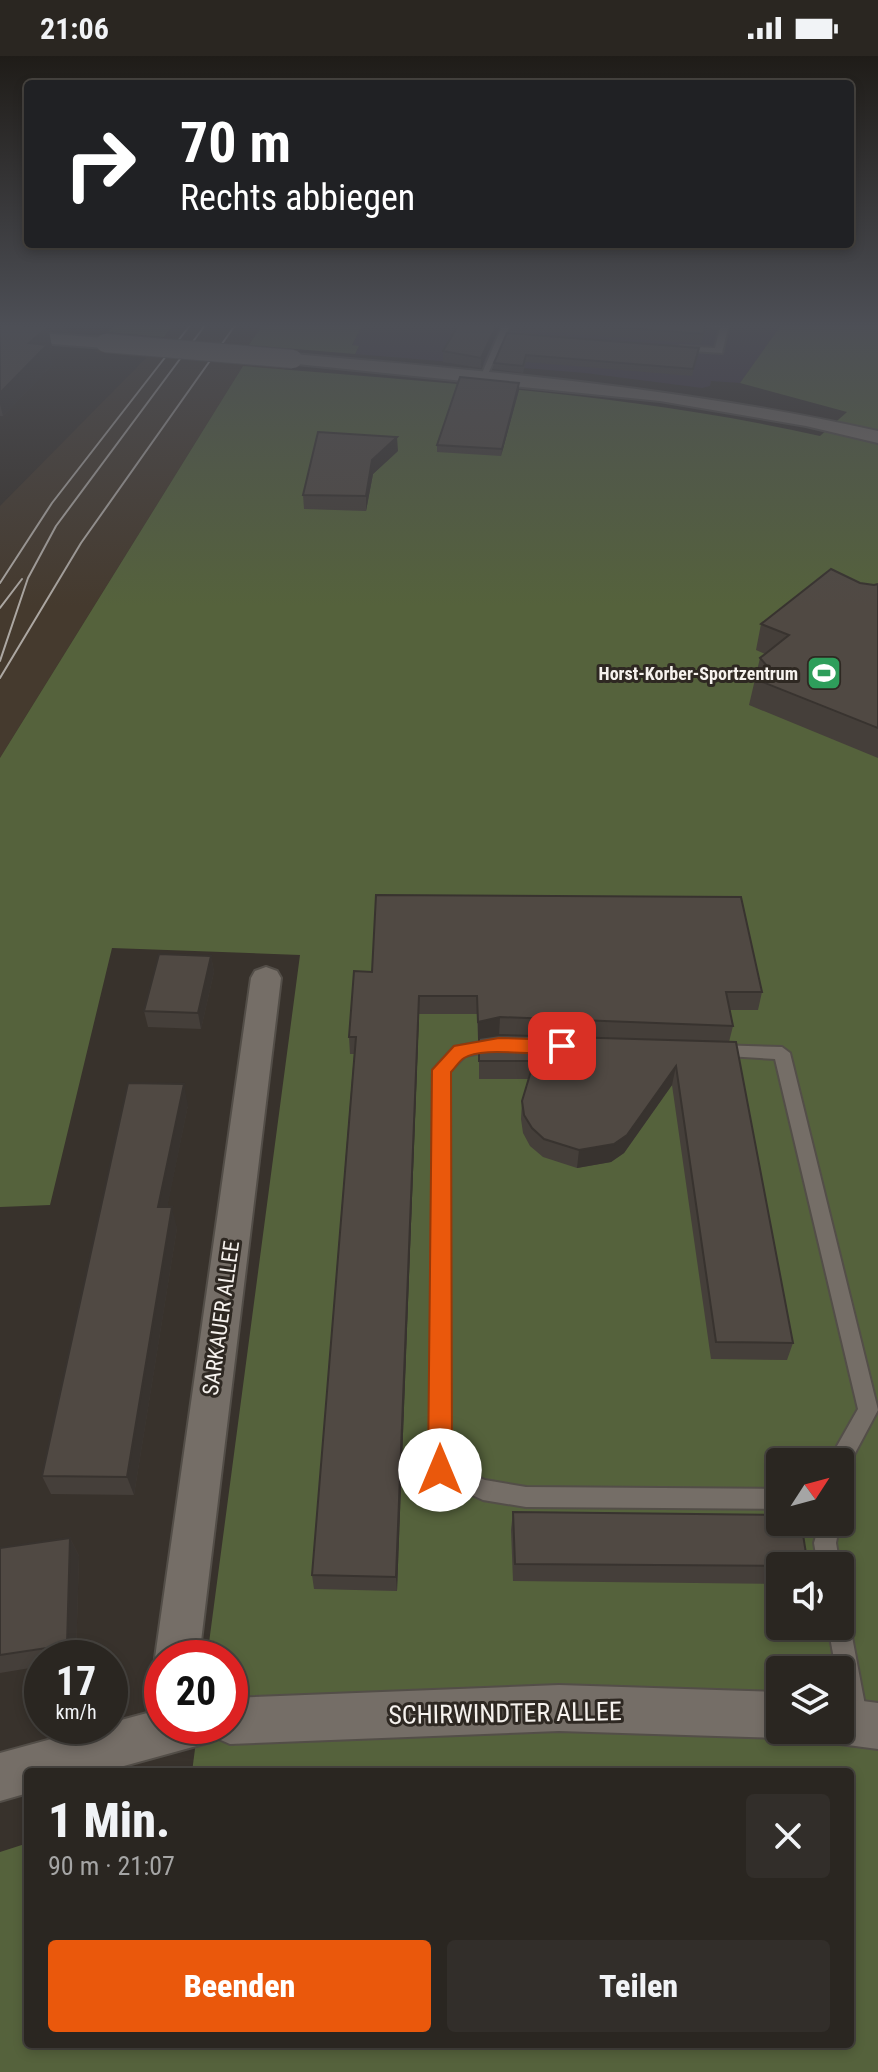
<!DOCTYPE html>
<html lang="de">
<meta charset="utf-8">
<style>
body{margin:0;font-family:"Roboto Condensed",sans-serif;background:#322e2a;color:#f1f3f6;height:100vh;display:flex;flex-direction:column;font-size:30px;white-space:nowrap}
*{box-sizing:border-box;margin:0}
p{font-size:26px;color:#a5a5a5}
.icon{flex:none;width:44px;height:44px;fill:none;stroke:currentColor;stroke-width:2;stroke-linecap:round;stroke-linejoin:round}
.map{position:relative;flex:1;overflow:hidden}
.panel{position:absolute;left:24px;top:1712px;width:830px;height:280px;display:flex;flex-direction:column;background:#2a2621;border-radius:8px;box-shadow:0 4px 12px #0003,0 0 0 2px #46433f}
.panel>*{flex:none}
.top-card{position:absolute;left:24px;top:24px;width:830px;height:168px;border-radius:8px;box-shadow:0 4px 12px #0003,0 0 0 2px #46433f;background:#202124;color:#fff;overflow:hidden}
.needle{width:52px;rotate:54deg}
.fabs{position:absolute;left:766px;top:1392px;display:grid;gap:16px}
.fabs a{display:grid;place-items:center;width:88px;height:88px;border-radius:8px;background:#2a2621;box-shadow:0 4px 12px #0003,0 0 0 2px #46433f;font-size:40px}
.speed{position:absolute;left:24px;top:1584px;display:flex;gap:16px;font-size:40px;font-weight:700;text-align:center}
.speed>*{display:grid;place-content:center;width:104px;height:104px;border-radius:50%;background:#2a2621;box-shadow:0 4px 12px #0003,0 0 0 2px #46433f;line-height:1}
.speed small{font-size:20px;font-weight:400}
.speed .limit{border:12px solid #d22;background:#fff;color:#111}
.pin{position:absolute;display:grid;place-items:center;width:68px;height:68px;color:#fff;margin:-34px;border-radius:16px;box-shadow:0 4px 12px #0006}
.me{position:absolute;width:88px;margin:-44px;rotate:0deg;stroke-linejoin:round;filter:drop-shadow(0 0 6px #0008)}
.turn{display:flex;align-items:center;gap:28px;height:168px;padding:0 24px;font-size:36px}
.turn .icon{width:104px;height:104px;stroke-width:2.5}
.turn b{display:block;font-size:56px;line-height:68px}
.round{display:grid;place-items:center;flex:none;width:84px;height:84px;border-radius:8px;background:#322e2a}
.headline{display:flex;align-items:center;justify-content:space-between;height:136px;padding:0 24px}
h1{font-size:48px;font-weight:800;line-height:60px}
.action{display:flex;gap:16px;margin-top:auto;padding:16px 24px}
.action a{flex:1;height:92px;border-radius:8px;background:#ea580c;color:#fff;font-size:32px;font-weight:800;line-height:92px;text-align:center}
.action a+a{background:#322e2a;color:#f1f3f6}
.status{display:flex;justify-content:space-between;align-items:center;height:56px;padding:0 40px;background:#2a2621;direction:ltr}
.status svg{height:22px;fill:currentColor}
.map>svg:first-child{display:block}
.built{fill:#453a2e}
.industrial{fill:#413746}
.green{fill:#55623c;fill-rule:evenodd}
.lines{fill:none;stroke-linecap:round;stroke-linejoin:round}
.service-casing{stroke:#534e48;stroke-width:4}
.minor-casing{stroke:#534e48;stroke-width:4}
.service{fill:#756e67;fill-rule:evenodd}
.minor{fill:#756e67;fill-rule:evenodd}
.tram{stroke:#aca7a2;stroke-width:2}
.minor-bridge-casing{stroke:#534e48;stroke-width:20;stroke-linecap:butt}
.minor-bridge{stroke:#756e67;stroke-width:18}
.wall{fill:#453f3a}
.shaded-wall{fill:#38332f}
.building{fill:#504943;stroke:#38332f;stroke-width:2}
.route{fill:#ea580c;stroke:#983908;stroke-width:2}
.labels{text-anchor:middle;dominant-baseline:central;stroke-width:6;stroke-linejoin:round;paint-order:stroke}
.far-poi-label{font-size:18px;font-weight:bold;fill:#f6f2ee;stroke:#2e2822;text-anchor:end}
.street-label{font-size:22px;fill:#f6f2ee;stroke:#2e2822}
.near-street-label{font-size:26px;fill:#f6f2ee;stroke:#2e2822}
</style>
<div class="status"><b>21:06</b><svg viewBox="0 0 49 12"><path d="M0 12V9h3v3zM5 12V6h3v6zM10 12V3h3v9zM15 12V0h3v12zM26 1h20v11H26zM47 4h2v5h-2z"/></svg></div>
<div class="map">
<svg width="878" height="2016" viewBox="0 0 878 2016">
<rect width="100%" height="100%" fill="#38322c"/>
<polygon class="built" points="174,268 263,268 250,289 300,294 284,314 243,310 0,702 0,450 146,302 95,296 115,277 164,281"/>
<polygon class="industrial" points="363,268 782,268 740,327 711,325 710,330 702,332 585,317 355,298 359,291 352,290"/>
<g class="green">
<polygon points="116,268 174,268 164,281 108,276"/>
<polygon points="263,268 363,268 352,289 359,290 355,298 249,289"/>
<path d="M 782,268 L 878,268 L 878,2016 L 0,2016 L 0,1796 L 28,1787 L 28,1988 L 850,1988 L 850,1716 L 192,1716 L 198,1670 L 230,1670 L 230,1602 L 207,1602 L 300,899 L 112,892 L 50,1149 L 0,1151 L 0,702 L 243,310 C 436,327 630,337 820,380 L 847,356 L 740,327 ZM 780,1406 L 840,1406 L 840,1466 L 780,1466 ZM 780,1510 L 840,1510 L 840,1570 L 780,1570 ZM 780,1614 L 840,1614 L 840,1674 L 780,1674 Z"/>
</g>
<g class="lines">
<g class="service-casing">
<g id="service">
<polygon points="503,268 510,270 507,276 533,280 529,282 505,281 487,320 480,322"/>
<polygon points="697,268 729,268 722,297 677,294 680,290 715,292 720,272"/>
<polygon points="496,983 502,985 504,989 502,993 465,1000 449,1016 450,1409 485,1424 526,1431 780,1433 780,1453 526,1451 483,1444 433,1421 430,1414 433,1014 454,991"/>
<polygon points="716,989 782,991 790,997 878,1354 854,1399 847,1423 840,1426 840,1406 832,1406 837,1390 858,1353 775,1003 710,999 708,995 710,991"/>
<polygon points="840,1465 840,1466 836,1487 840,1510 818,1510 814,1487 820,1466"/>
<path d="M 840,1559 L 847,1562 L 850,1570 L 868,1665 L 864,1673 L 856,1677 L 848,1673 C 840,1654 840,1634 840,1614 L 836,1614 L 828,1570 L 840,1570 Z"/>
</g>
</g>
<g class="minor-casing">
<g id="minor">
<polygon points="0,274 105,282 113,287 105,292 0,284"/>
<path d="M 293,298 C 490,315 685,332 878,375 L 878,387 L 806,370 L 660,345 L 287,307 L 285,303 L 287,299 Z"/>
<polygon points="266,911 277,915 281,922 199,1602 162,1602 162,1618 155,1602 251,922 255,915"/>
<polygon points="559,1629 780,1636 780,1674 797,1674 780,1682 559,1675 230,1688 214,1681 211,1686 102,1716 28,1716 28,1737 0,1745 0,1697 99,1670 110,1670 110,1667 162,1653 162,1670 230,1670 230,1642"/>
<polygon points="840,1642 878,1647 878,1693 840,1688 824,1681 821,1674 840,1674"/>
</g>
</g>
<use href="#service" class="service"/>
<use href="#minor" class="minor"/>
<g class="tram">
<polyline points="0,527 52,447 191,268"/>
<polyline points="0,552 22,523"/>
<polyline points="0,605 28,522 56,470 206,268"/>
<polyline points="0,622 81,487 236,268"/>
</g>
<g class="minor-bridge-casing">
<polyline id="minor-bridge" points="105,287 293,303"/>
</g>
<use href="#minor-bridge" class="minor-bridge"/>
</g>
<g class="wall">
<polygon points="0,268 77,268 68,276 49,275 52,291 49,294 52,309 3,360 0,360"/>
<polygon points="459,268 501,268 481,312 443,306 443,295"/>
<polygon points="511,268 706,268 701,288 512,273"/>
<polygon points="507,277 699,292 692,320 526,306 523,317 493,313 494,307"/>
<polygon points="519,327 519,334 501,400 437,396 437,389"/>
<polygon points="398,395 373,418 366,455 304,453 303,439"/>
<polygon points="860,527 874,529 878,528 878,702 749,649 760,602 765,598 756,594 761,568"/>
<polygon points="211,900 214,916 201,973 148,971 144,955"/>
<polygon points="354,915 762,936 758,954 730,954 733,970 729,986 793,1287 787,1304 711,1303 672,1029 624,1097 611,1106 577,1112 543,1101 530,1090 523,1077 521,1063 522,1045 529,1023 479,1023 479,983 478,983 477,958 419,958 397,1535 314,1533 312,1519 354,998 350,998 349,981"/>
<polygon points="188,1049 167,1151 177,1172 134,1439 51,1438 42,1420"/>
<polygon points="513,1456 780,1510 780,1528 513,1525 511,1474"/>
<polygon points="70,1482 79,1500 76,1602 42,1602 42,1610 0,1617 0,1492"/>
</g>
<g class="shaded-wall">
<polygon points="66,268 77,268 68,276"/>
<polygon points="497,268 501,268 481,312 481,302"/>
<polygon points="48,271 52,291 49,294 52,309 3,360 0,348 0,337 29,287"/>
<polygon points="519,327 519,334 501,400 502,393"/>
<polygon points="397,381 398,395 373,418 366,455 366,440 372,404"/>
<polygon points="211,900 214,916 201,973 198,957"/>
<polygon points="419,940 419,958 397,1535 396,1521"/>
<polygon points="500,961 499,979 478,983 478,966"/>
<polygon points="676,1010 672,1029 624,1097 611,1106 577,1112 579,1094"/>
<polygon points="184,1028 188,1049 163,1172 158,1151"/>
<polygon points="172,1151 177,1172 134,1439 127,1421"/>
<polygon points="70,1482 79,1500 76,1602 75,1602 67,1589"/>
</g>
<g class="building">
<polygon points="0,268 48,271 29,287 47,289 0,337"/>
<polygon points="459,268 497,268 481,302 443,295"/>
<polygon points="574,268 706,268 703,278"/>
<polygon points="507,277 699,292 693,313 526,299 523,310 494,307"/>
<polygon points="460,321 519,327 502,393 437,389"/>
<polygon points="318,376 397,381 372,404 366,440 303,439"/>
<polygon points="831,513 860,527 874,529 878,528 878,672 755,623 768,611 760,602 789,579 761,568"/>
<polygon points="376,839 741,841 762,936 726,936 733,970 500,961 478,966 477,940 419,940 396,1521 312,1519 356,981 349,981 354,915 372,916"/>
<polygon points="159,898 211,900 198,957 144,955"/>
<polygon points="500,979 736,986 793,1287 716,1286 676,1010 627,1079 614,1088 579,1094 544,1083 532,1072 524,1059 522,1045 534,1005 479,1005 479,982"/>
<polygon points="128,1027 184,1028 158,1151 172,1151 127,1421 42,1420"/>
<polygon points="513,1456 780,1459 780,1466 801,1466 808,1510 515,1508"/>
<polygon points="70,1482 67,1589 0,1599 0,1492"/>
</g>
<linearGradient id="sky" x2="0" y2="1"><stop stop-color="#1f1c18"/><stop offset="0.49" stop-color="#4d4f56"/><stop offset="1" stop-color="#4d4f56" stop-opacity="0"/></linearGradient>
<rect width="878" height="550" fill="url(#sky)"/>
<path class="route" d="M 499,982 L 562,984 L 571,990 C 558,1007 488,987 464,1002 C 459,1005 455,1012 451,1016 L 452,1414 L 448,1421 L 440,1425 L 432,1421 L 428,1414 L 432,1014 L 454,990 Z"/>
<defs>
<g id="stadium-square" transform="scale(1.8)"><rect x="-9" y="-9" width="18" height="18" rx="4" fill="#2e9e5b" stroke="#2e2822"/><path d="M0-5a6.5 5 0 1 0 0 10a6.5 5 0 1 0 0-10ZM-3.5-1.8h7v3.6h-7Z" fill="#fff"/></g>
</defs>
<g fill-rule="evenodd">
<use href="#stadium-square" x="824" y="617"/>
</g>
<g class="labels">
<g class="far-poi-label">
<text x="798" y="617">Horst-Korber-Sportzentrum</text>
</g>
<g class="street-label">
<text transform="translate(221 1262) rotate(-82)">SARKAUER ALLEE</text>
</g>
<g class="near-street-label">
<text transform="translate(505 1657) rotate(-1)">SCHIRWINDTER ALLEE</text>
</g>
</g>
</svg>
<div class="fabs">
<a><svg class="needle" viewBox="-14 -14 28 28"><path d="M0-13l5 13h-10z" fill="#e53935"/><path d="M0 13l5-13h-10z" fill="#a5a5a5"/></svg></a>
<a><svg class="icon" aria-label="sound" viewBox="0 0 24 24"><path d="M4 9h4l5-4v14l-5-4H4zM17 9q2 3 0 6"/></svg></a>
<a><svg class="icon" aria-label="layers" viewBox="0 0 24 24"><path d="M12 4l9 5-9 5-9-5zM3 14l9 5 9-5"/></svg></a>
</div>
<div class="speed"><div>17<small>km/h</small></div><div class="limit">20</div></div>
<div class="pin" style="left:562px;top:990px;background:#d93025"><svg class="icon" aria-label="arrive" viewBox="0 0 24 24"><path d="M6 21V4h12l-3 4 3 4H6"/></svg></div>
<svg class="me" style="left:440px;top:1414px" viewBox="-20 -20 40 40"><circle r="19" fill="#fff"/><path d="M0-13L10 11 0 6-10 11z" fill="#ea580c"/></svg>
<div class="top-card">
<div class="turn"><svg class="icon" aria-label="right" viewBox="0 0 24 24"><path d="M7 20v-9h11M14 6l5 5-5 5"/></svg><div><b>70 m</b>Rechts abbiegen</div></div>
</div>
<section class="panel">
<div class="headline"><div><h1>1 Min.</h1><p>90 m · 21:07</p></div><a class="round"><svg class="icon" aria-label="close" viewBox="0 0 24 24"><path d="M6 6l12 12M18 6L6 18"/></svg></a></div>
<div class="action"><a>Beenden</a><a>Teilen</a></div>
</section>
</div>
